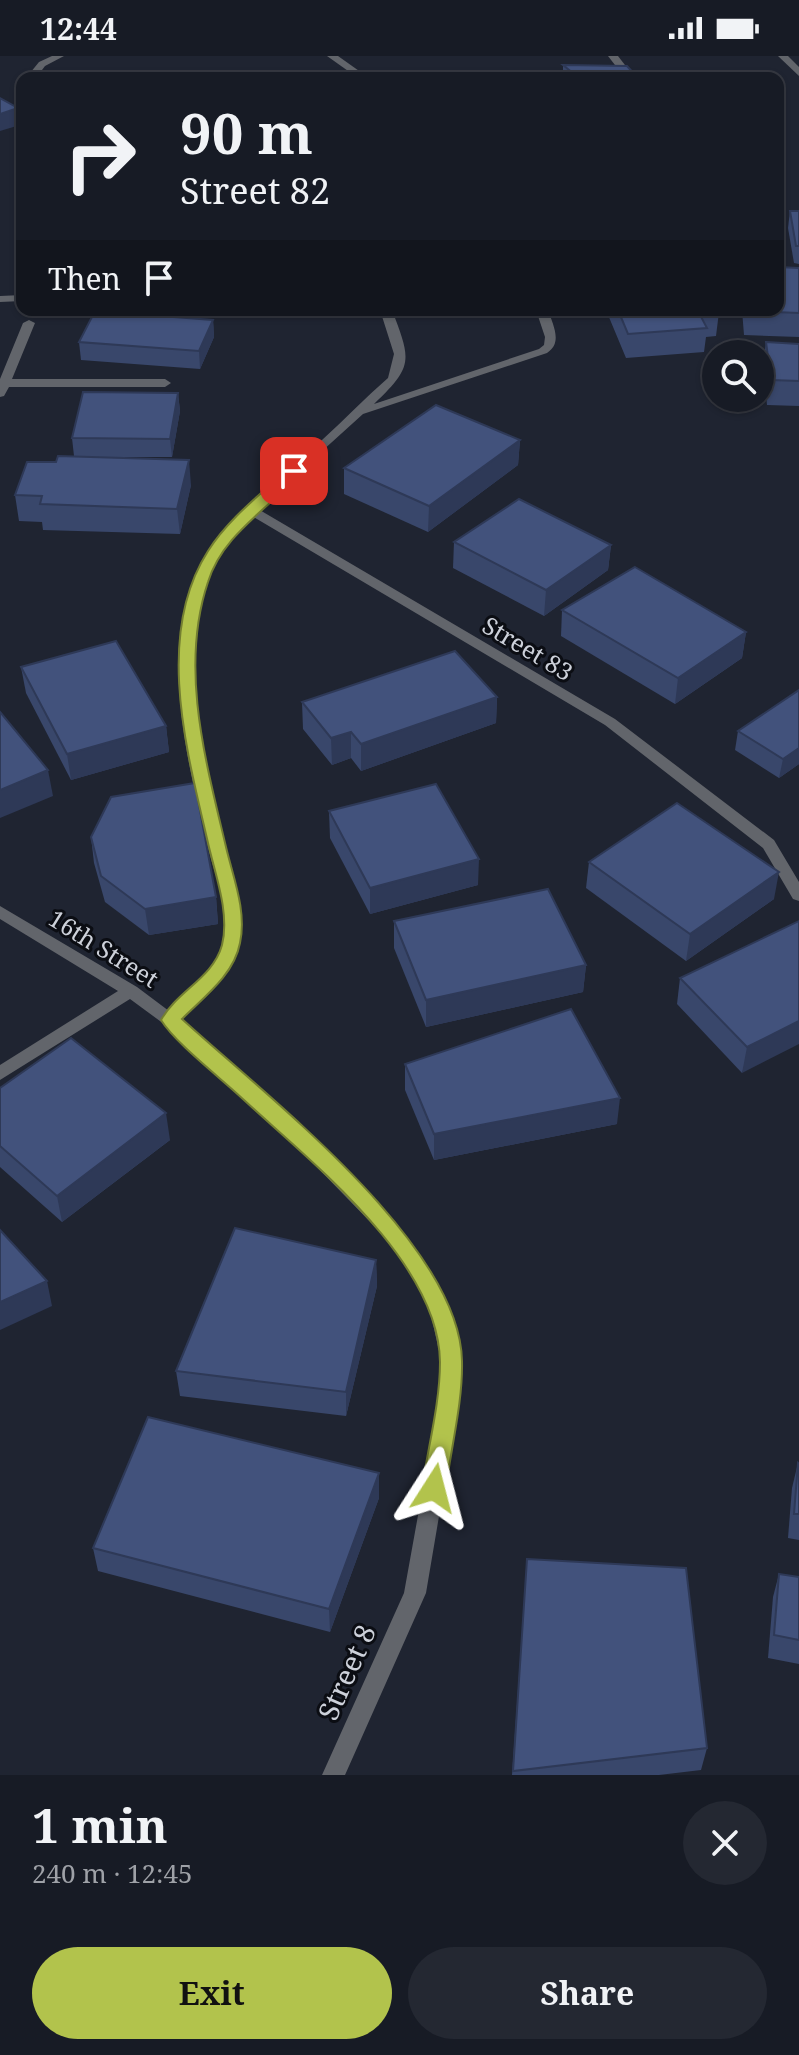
<!DOCTYPE html>
<meta charset="utf-8">
<style>
body{margin:0;font-family:"Noto Serif",serif;background:#242832;color:#f1f3f6;height:100vh;display:flex;flex-direction:column;font-size:30px;white-space:nowrap}
*{box-sizing:border-box;margin:0}
p{font-size:26px;color:#9ea1a7}
.icon{flex:none;width:44px;height:44px;fill:none;stroke:currentColor;stroke-width:2;stroke-linecap:round;stroke-linejoin:round}
.map{position:relative;height:1719px;overflow:hidden}
.panel{display:flex;flex-direction:column;background:#171b25;flex:1}
.panel>*{flex:none}
.banner{position:absolute;left:16px;top:16px;width:768px;height:244px;border-radius:16px;box-shadow:0 2px 6px #0004,0 0 0 2px #363942;background:#171b25;color:#f1f3f6;overflow:hidden}
.controls{position:absolute;left:702px;top:284px;display:grid;gap:16px}
.controls a{display:grid;place-items:center;width:72px;height:72px;border-radius:50%;background:#171b25;box-shadow:0 2px 6px #0004,0 0 0 2px #363942;font-size:40px}
.pin{position:absolute;display:grid;place-items:center;width:68px;height:68px;color:#fff;margin:-34px;border-radius:16px;box-shadow:0 4px 12px #0006}
.me{position:absolute;width:88px;margin:-44px;rotate:9deg;stroke-linejoin:round;filter:drop-shadow(0 0 6px #0008)}
.turn{display:flex;align-items:center;gap:28px;height:168px;padding:0 32px;font-size:36px}
.turn .icon{width:104px;height:104px;stroke-width:2.5}
.turn b{display:block;font-size:56px;line-height:68px}
.then{display:flex;align-items:center;height:76px;padding:0 32px;background:#0003;gap:16px;font-size:30px}
.round{display:grid;place-items:center;flex:none;width:84px;height:84px;border-radius:42px;background:#242832}
.head{display:flex;align-items:center;justify-content:space-between;height:136px;padding:0 32px}
h1{font-size:48px;font-weight:700;line-height:60px}
.primary-button{display:flex;gap:16px;margin-top:auto;padding:16px 32px}
.primary-button a{flex:1;height:92px;border-radius:48px;background:#b2c34c;color:#111;font-size:32px;font-weight:700;line-height:92px;text-align:center}
.primary-button a+a{background:#242832;color:#f1f3f6}
.status{display:flex;justify-content:space-between;align-items:center;height:56px;padding:0 40px;background:#171b25;direction:ltr}
.status svg{height:22px;fill:currentColor}
.map>svg:first-child{display:block}
.lines{fill:none;stroke-linecap:round;stroke-linejoin:round}
.street{fill:#62656b;fill-rule:evenodd}
.wall{fill:#39476b}
.shaded-wall{fill:#2e3957}
.building{fill:#42527c;stroke:#2e3957;stroke-width:2}
.route{fill:#b2c34c;stroke:#747f31;stroke-width:2}
.labels{text-anchor:middle;dominant-baseline:central;stroke-width:6;stroke-linejoin:round;paint-order:stroke}
.street-label{font-size:24px;fill:#cdd1da;stroke:#0b0d13}
.near-street-label{font-size:28px;fill:#cdd1da;stroke:#0b0d13}
</style>
<div class="status"><b>12:44</b><svg viewBox="0 0 49 12"><path d="M0 12V9h3v3zM5 12V6h3v6zM10 12V3h3v9zM15 12V0h3v12zM26 1h20v11H26zM47 4h2v5h-2z"/></svg></div>
<div class="map">
<svg width="799" height="1719" viewBox="0 0 799 1719">
<rect width="100%" height="100%" fill="#1f2431"/>
<g class="lines">
<g class="street">
<polygon points="52,0 64,0 45,10 36,22 26,22 39,6"/>
<polygon points="327,0 338,0 369,22 358,22"/>
<polygon points="608,0 618,0 635,22 625,22"/>
<polygon points="778,0 788,0 799,11 799,20"/>
<polygon points="22,239 22,245 0,246 0,240"/>
<path d="M 380,254 L 392,254 C 411,304 414,310 374,348 L 539,293 L 544,289 L 545,281 L 536,254 L 548,254 C 553,269 563,287 547,297 L 363,358 L 258,453 L 615,663 L 774,784 L 799,826 L 799,845 L 793,843 L 763,792 L 605,669 L 252,460 C 233,478 216,499 207,524 C 175,609 203,709 224,793 C 231,823 247,856 239,888 C 231,920 203,942 181,964 L 325,1097 L 395,1167 L 435,1222 L 451,1259 L 461,1304 L 457,1354 L 426,1537 L 345,1719 L 322,1719 L 404,1537 L 437,1354 L 441,1304 L 431,1259 L 418,1226 L 381,1177 L 313,1107 L 164,968 L 130,943 L 0,1024 L 0,1009 L 118,935 L 0,863 L 0,850 L 137,931 L 169,955 C 189,936 215,917 223,890 C 232,858 216,825 209,795 C 189,714 160,600 195,521 C 221,462 275,425 322,384 C 344,364 365,342 388,322 L 394,298 Z"/>
<polygon points="29,264 35,267 12,323 165,323 171,327 165,331 9,331 4,340 0,341 0,323 23,267"/>
</g>
</g>
<g class="wall">
<polygon points="563,9 638,22 563,22"/>
<polygon points="790,155 799,155 799,208 794,207 788,172"/>
<polygon points="799,212 799,281 744,279 742,254 778,254"/>
<polygon points="606,254 718,254 719,256 716,280 706,281 704,296 626,302"/>
<polygon points="213,264 214,281 200,313 81,304 79,286"/>
<polygon points="766,286 799,288 799,350 767,349 763,311"/>
<polygon points="178,337 180,355 172,401 82,401 191,429 180,478 43,474 42,466 19,465 15,439 56,406 74,400 72,382"/>
<polygon points="520,384 518,409 428,476 344,438 344,412"/>
<polygon points="454,486 611,489 608,514 544,560 453,512"/>
<polygon points="562,554 746,576 742,602 675,648 561,580"/>
<polygon points="21,611 166,670 169,696 71,724 26,637"/>
<polygon points="799,634 799,708 779,722 735,694 738,675"/>
<polygon points="497,641 496,667 361,715 351,702 332,709 303,673 302,646"/>
<polygon points="329,755 478,829 370,858 330,782"/>
<polygon points="91,781 216,841 218,868 149,879 105,846 94,807"/>
<polygon points="589,806 774,843 686,905 586,832"/>
<polygon points="394,865 586,909 583,936 426,971 394,892"/>
<polygon points="799,865 742,1017 677,948 680,922"/>
<polygon points="405,1008 617,1068 434,1104 405,1034"/>
<polygon points="0,1032 170,1084 62,1166 0,1111"/>
<polygon points="376,1204 377,1230 346,1360 180,1340 176,1315"/>
<polygon points="798,1407 799,1408 799,1484 788,1482 792,1432"/>
<polygon points="379,1417 379,1442 330,1576 98,1515 93,1492"/>
<polygon points="527,1503 707,1692 701,1714 659,1719 512,1719"/>
<polygon points="779,1518 799,1521 799,1608 768,1602 773,1541"/>
</g>
<g class="shaded-wall">
<polygon points="18,52 20,69 0,75 0,58"/>
<polygon points="213,264 214,281 200,313 199,295"/>
<polygon points="178,337 180,355 172,401 170,383"/>
<polygon points="520,384 518,409 428,476 429,450"/>
<polygon points="189,404 191,429 180,478 177,453"/>
<polygon points="611,489 608,514 544,560 546,534"/>
<polygon points="746,576 742,602 675,648 678,622"/>
<polygon points="497,641 496,667 361,715 361,688"/>
<polygon points="166,670 169,696 71,724 67,698"/>
<polygon points="351,676 351,702 332,709 331,682"/>
<polygon points="799,692 799,708 779,722 783,703"/>
<polygon points="48,714 53,740 0,762 0,734"/>
<polygon points="479,803 478,829 370,858 370,832"/>
<polygon points="779,816 774,843 686,905 690,878"/>
<polygon points="216,841 218,868 149,879 145,853"/>
<polygon points="586,909 583,936 426,971 426,944"/>
<polygon points="799,965 799,988 742,1017 747,991"/>
<polygon points="620,1042 617,1068 434,1104 434,1078"/>
<polygon points="166,1057 170,1084 62,1166 57,1140"/>
<polygon points="376,1204 377,1230 346,1360 346,1336"/>
<polygon points="47,1225 52,1250 0,1274 0,1246"/>
<polygon points="379,1417 379,1442 330,1576 329,1553"/>
</g>
<g class="building">
<polygon points="563,9 627,10 638,22 579,22"/>
<polygon points="0,42 18,52 0,58"/>
<polygon points="790,155 799,155 799,190 796,190"/>
<polygon points="778,211 799,212 799,257 747,255 778,254"/>
<polygon points="618,254 718,254 719,256 699,257 707,272 628,278"/>
<polygon points="95,255 213,264 199,295 79,286"/>
<polygon points="766,286 799,288 799,325 771,324"/>
<polygon points="83,336 178,337 170,383 72,382"/>
<polygon points="436,349 520,384 429,450 344,412"/>
<polygon points="58,400 189,404 177,453 40,448 42,440 15,439 27,406 56,406"/>
<polygon points="519,443 611,489 546,534 454,486"/>
<polygon points="635,511 746,576 678,622 562,554"/>
<polygon points="116,585 166,670 67,698 21,611"/>
<polygon points="455,595 497,641 361,688 351,676 331,682 302,646"/>
<polygon points="799,634 799,692 783,703 738,675"/>
<polygon points="0,656 48,714 0,734"/>
<polygon points="195,727 216,841 145,853 101,820 91,781 111,741"/>
<polygon points="436,728 479,803 370,832 329,755"/>
<polygon points="677,747 779,816 690,878 589,806"/>
<polygon points="548,833 586,909 426,944 394,865"/>
<polygon points="799,865 799,965 747,991 680,922"/>
<polygon points="571,953 620,1042 434,1078 405,1008"/>
<polygon points="71,982 166,1057 57,1140 0,1090 0,1032"/>
<polygon points="235,1172 376,1204 346,1336 176,1315"/>
<polygon points="0,1174 47,1225 0,1246"/>
<polygon points="148,1361 379,1417 329,1553 93,1492"/>
<polygon points="798,1407 799,1408 799,1458 794,1458"/>
<polygon points="527,1503 686,1512 707,1692 513,1715"/>
<polygon points="779,1518 799,1521 799,1584 774,1579"/>
</g>
<path class="route" d="M 289,412 L 302,415 C 271,452 223,477 208,526 C 179,612 206,706 226,791 C 233,821 247,855 240,887 C 234,919 204,941 182,963 C 265,1039 460,1188 462,1305 C 463,1346 451,1391 446,1432 L 442,1440 L 434,1443 L 426,1440 L 422,1432 C 428,1391 440,1347 440,1306 C 439,1206 311,1106 244,1044 C 222,1023 175,987 161,964 C 177,935 213,922 222,889 C 230,857 215,818 208,787 C 187,696 154,579 208,495 C 228,463 262,437 289,412 Z"/>
<g class="labels">
<g class="street-label">
<text transform="translate(528 592) rotate(31)">Street 83</text>
<text transform="translate(104 892) rotate(32)">16th Street</text>
</g>
<g class="near-street-label">
<text transform="translate(346 1616) rotate(-66)">Street 8</text>
</g>
</g>
</svg>
<div class="controls">
<a><svg class="icon" aria-label="search" viewBox="0 0 24 24"><circle cx="10" cy="10" r="6"/><path d="M15 15l6 6"/></svg></a>
</div>
<div class="pin" style="left:294px;top:415px;background:#d93025"><svg class="icon" aria-label="arrive" viewBox="0 0 24 24"><path d="M6 21V4h12l-3 4 3 4H6"/></svg></div>
<svg class="me" style="left:434px;top:1432px" viewBox="-20 -20 40 40"><path d="M0-17L14 15 0 8-14 15z" fill="#b2c34c" stroke="#fff" stroke-width="4"/></svg>
<div class="banner">
<div class="turn"><svg class="icon" aria-label="right" viewBox="0 0 24 24"><path d="M7 20v-9h11M14 6l5 5-5 5"/></svg><div><b>90 m</b>Street 82</div></div>
<div class="then">Then<svg class="icon" aria-label="arrive" viewBox="0 0 24 24"><path d="M6 21V4h12l-3 4 3 4H6"/></svg></div>
</div>
</div>
<section class="panel">
<div class="head"><div><h1>1 min</h1><p>240 m · 12:45</p></div><a class="round"><svg class="icon" aria-label="close" viewBox="0 0 24 24"><path d="M6 6l12 12M18 6L6 18"/></svg></a></div>
<div class="primary-button"><a>Exit</a><a>Share</a></div>
</section>
